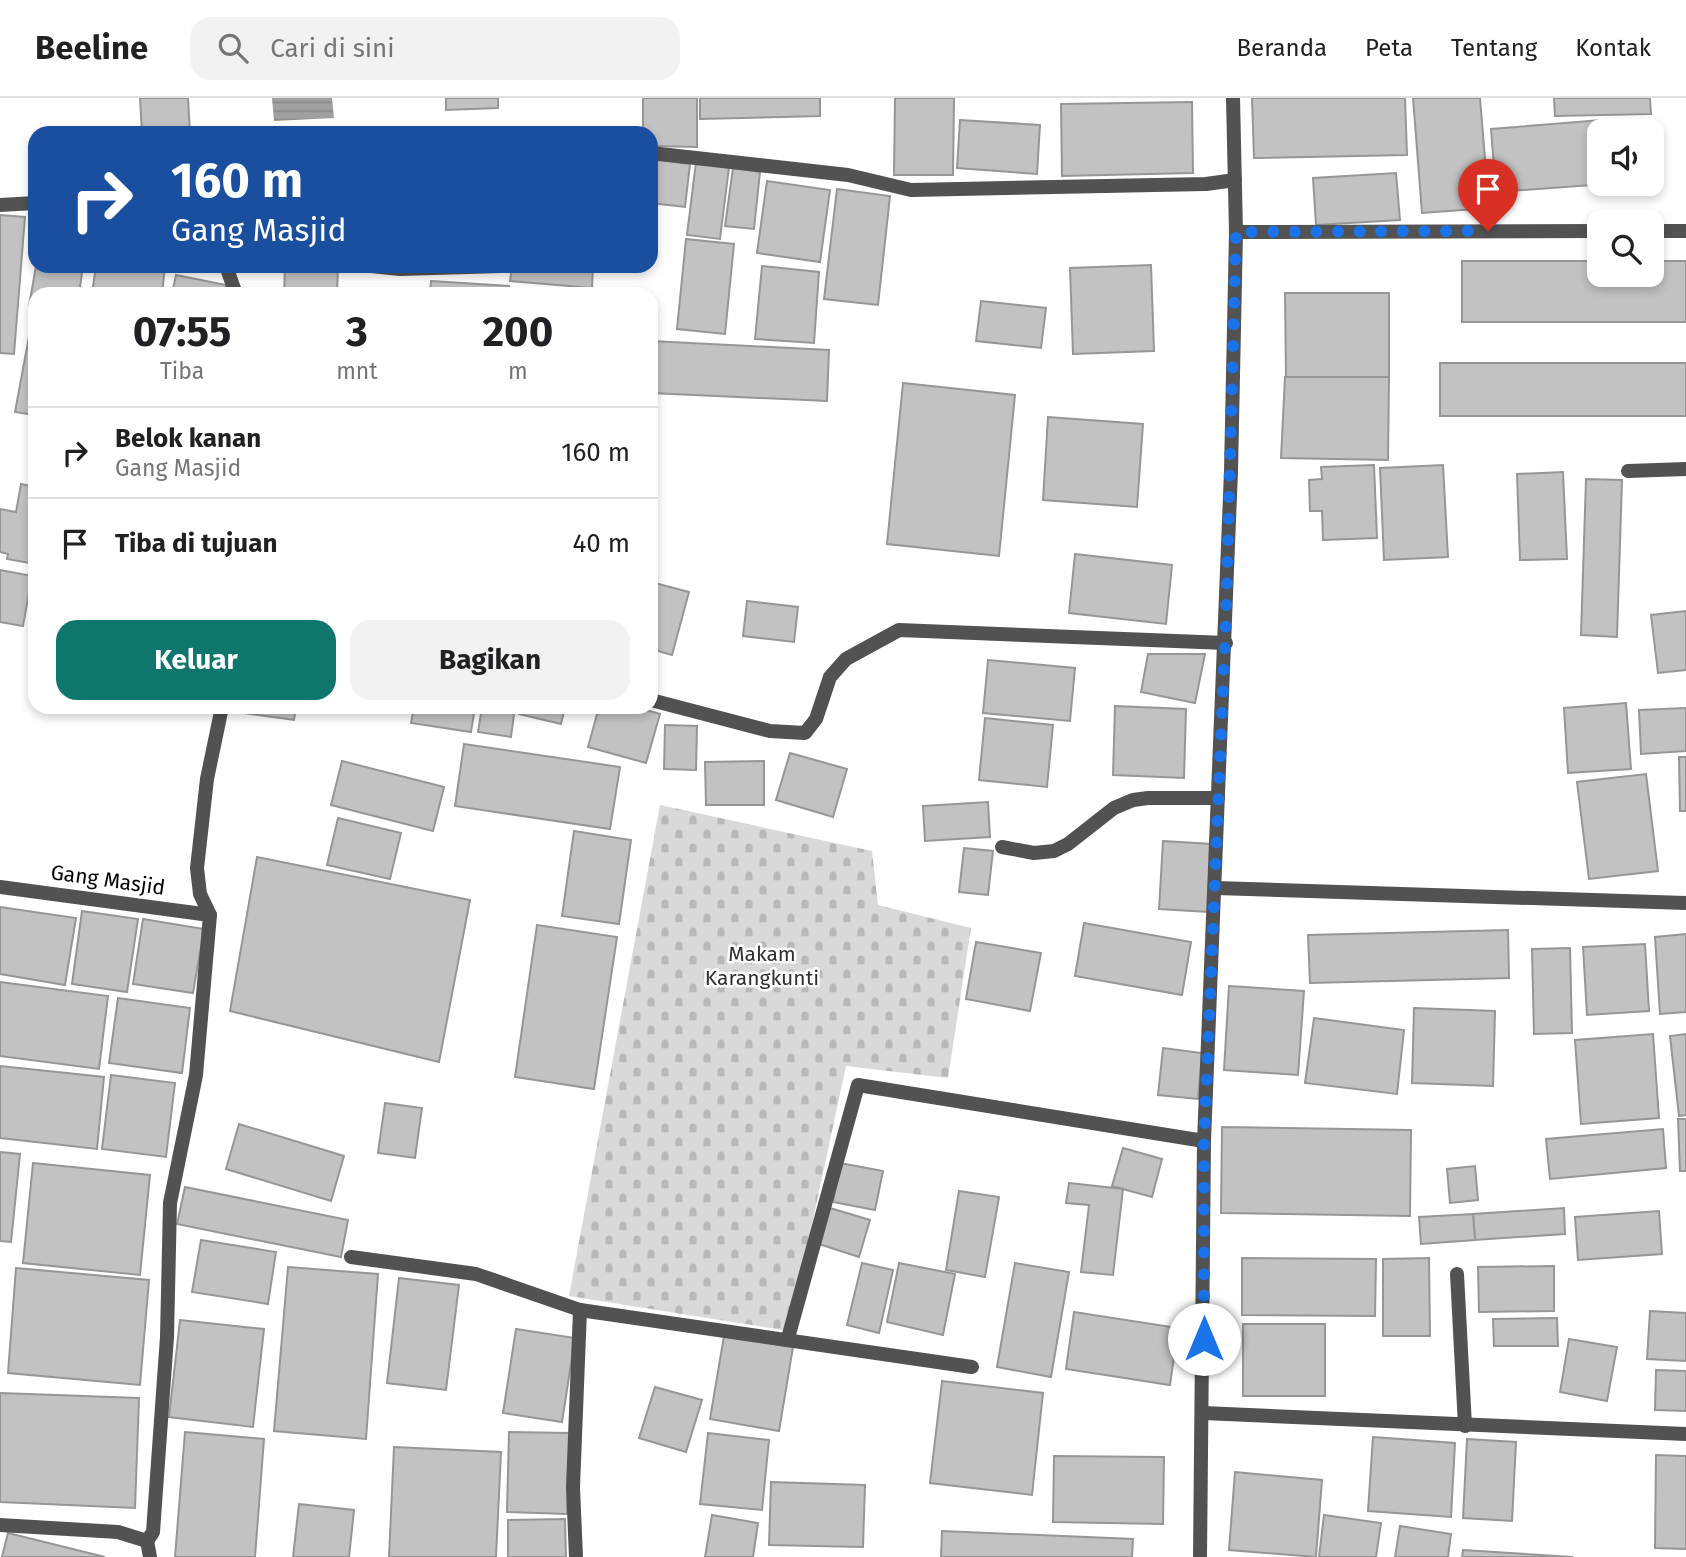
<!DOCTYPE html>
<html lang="id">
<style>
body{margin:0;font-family:"Fira Sans",sans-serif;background:#f2f2f2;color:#202124;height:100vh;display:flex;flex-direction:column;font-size:26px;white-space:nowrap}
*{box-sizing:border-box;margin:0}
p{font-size:23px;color:#757577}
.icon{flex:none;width:38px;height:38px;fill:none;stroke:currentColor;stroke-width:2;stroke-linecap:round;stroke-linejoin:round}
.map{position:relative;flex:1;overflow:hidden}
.drawer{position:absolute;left:28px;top:189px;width:630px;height:427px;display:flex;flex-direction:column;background:#fff;border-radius:21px;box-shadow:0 4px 10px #0003}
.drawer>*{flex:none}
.guide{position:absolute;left:28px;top:28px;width:630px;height:147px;border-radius:21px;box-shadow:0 4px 10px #0003;background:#1a4fa0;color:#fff;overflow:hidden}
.controls{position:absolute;left:1587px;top:21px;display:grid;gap:14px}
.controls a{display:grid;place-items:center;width:77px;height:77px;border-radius:14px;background:#fff;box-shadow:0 4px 10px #0003;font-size:35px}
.pin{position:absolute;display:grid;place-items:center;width:60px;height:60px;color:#fff;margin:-72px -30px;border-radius:50% 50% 50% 0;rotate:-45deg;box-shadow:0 0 7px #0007}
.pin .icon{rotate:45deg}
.me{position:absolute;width:77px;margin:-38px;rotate:0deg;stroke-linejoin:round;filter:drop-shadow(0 0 5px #0008)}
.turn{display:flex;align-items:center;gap:24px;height:147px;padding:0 28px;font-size:32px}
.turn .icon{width:91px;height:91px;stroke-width:2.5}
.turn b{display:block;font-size:49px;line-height:60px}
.eta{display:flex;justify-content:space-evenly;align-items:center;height:119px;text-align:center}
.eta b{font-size:42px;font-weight:700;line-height:49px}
.cta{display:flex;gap:14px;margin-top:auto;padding:14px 28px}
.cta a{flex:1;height:80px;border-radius:21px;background:#0f766e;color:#fff;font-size:28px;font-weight:700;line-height:80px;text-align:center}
.cta a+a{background:#f2f2f2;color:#202124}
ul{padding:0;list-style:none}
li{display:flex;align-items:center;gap:21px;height:91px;padding:0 28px;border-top:2px solid #e0e0e0}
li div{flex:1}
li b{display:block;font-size:26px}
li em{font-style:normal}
header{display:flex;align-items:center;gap:42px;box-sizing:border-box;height:98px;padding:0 35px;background:#fff;border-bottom:2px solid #e0e0e0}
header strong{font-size:33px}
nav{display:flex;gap:38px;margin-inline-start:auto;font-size:24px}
.search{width:490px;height:63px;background:#f2f2f2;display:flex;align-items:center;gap:18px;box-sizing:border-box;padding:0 24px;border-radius:21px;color:#757577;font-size:26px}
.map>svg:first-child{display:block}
.cemetery{fill:url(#cemetery-stones)}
.water{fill:url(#water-rules)}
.building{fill:#c2c2c2;stroke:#969696;stroke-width:2}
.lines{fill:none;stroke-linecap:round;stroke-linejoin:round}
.street{stroke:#525252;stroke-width:14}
.route{stroke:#1a73e8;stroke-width:12;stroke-dasharray:0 21.6}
.labels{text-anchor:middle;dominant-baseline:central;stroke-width:5;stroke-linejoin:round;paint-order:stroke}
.street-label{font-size:21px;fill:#000;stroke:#fff}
.park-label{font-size:21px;fill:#303030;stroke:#fff}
</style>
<header>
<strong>Beeline</strong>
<div class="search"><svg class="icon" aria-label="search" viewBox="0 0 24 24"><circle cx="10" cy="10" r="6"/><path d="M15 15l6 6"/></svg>Cari di sini</div>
<nav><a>Beranda</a><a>Peta</a><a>Tentang</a><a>Kontak</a></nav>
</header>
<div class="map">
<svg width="1686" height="1459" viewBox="0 0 1686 1459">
<defs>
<pattern id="cemetery-stones" width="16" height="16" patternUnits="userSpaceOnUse" patternTransform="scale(1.75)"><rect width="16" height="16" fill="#d9d9d9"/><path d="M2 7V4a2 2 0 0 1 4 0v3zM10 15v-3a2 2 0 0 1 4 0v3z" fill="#b8b8b8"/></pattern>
<pattern id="water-rules" width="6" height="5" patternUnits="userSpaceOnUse" patternTransform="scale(1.75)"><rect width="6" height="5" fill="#a0a0a0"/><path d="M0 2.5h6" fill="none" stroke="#888"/></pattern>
</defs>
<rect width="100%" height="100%" fill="#fff"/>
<polygon class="cemetery" points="660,707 872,753 878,807 971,830 948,980 846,968 789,1233 569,1198"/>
<polygon class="water" points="272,0 332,0 334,20 274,23"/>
<g class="building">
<polygon points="140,0 188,0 190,35 142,35"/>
<polygon points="446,0 498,0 498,10 446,12"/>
<polygon points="643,0 697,0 697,49 651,48 651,35 643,35"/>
<polygon points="700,0 820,0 820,18 700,21"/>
<polygon points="895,0 954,0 953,77 894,77"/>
<polygon points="1252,0 1405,0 1407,57 1254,60"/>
<polygon points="1413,0 1480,0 1489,110 1422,115"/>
<polygon points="1554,0 1650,0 1651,16 1555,18"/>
<polygon points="1192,4 1193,75 1062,78 1061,6"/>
<polygon points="960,22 1040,27 1037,76 957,70"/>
<polygon points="1601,22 1600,86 1606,86 1496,94 1491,31"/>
<polygon points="651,61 690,66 685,109 651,105"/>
<polygon points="696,64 729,69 720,141 687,137"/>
<polygon points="733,70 760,74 754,131 725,128"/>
<polygon points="1396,75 1400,122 1316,127 1313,80"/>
<polygon points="767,83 830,92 820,164 757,155"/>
<polygon points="837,91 890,98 878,207 824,201"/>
<polygon points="0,117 25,119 14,256 0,255"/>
<polygon points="686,141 734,146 725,236 677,231"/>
<polygon points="1462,163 1600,163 1600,177 1652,177 1652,163 1686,163 1686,224 1462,224"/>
<polygon points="1151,167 1154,253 1073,256 1070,170"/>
<polygon points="36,168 83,168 79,196 35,196 35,209 29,208"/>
<polygon points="96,168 165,168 162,196 92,196"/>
<polygon points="285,168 338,169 337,196 284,196"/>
<polygon points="512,168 593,168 592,190 510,183"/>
<polygon points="762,168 819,174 814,245 755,241"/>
<polygon points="176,177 226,187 224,196 172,196"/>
<polygon points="431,183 509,188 508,196 430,196"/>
<polygon points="1285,195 1389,195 1389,279 1286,279"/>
<polygon points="981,203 1046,210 1041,250 976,243"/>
<polygon points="33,217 35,218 35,317 15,314"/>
<polygon points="651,243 829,252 827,303 651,295"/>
<rect x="1440" y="265" width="246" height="53"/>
<polygon points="1285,279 1389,279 1388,362 1281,360"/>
<polygon points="903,285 1015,297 999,458 887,446"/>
<polygon points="1048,319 1143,326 1137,409 1043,402"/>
<polygon points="1374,367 1377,440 1323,442 1322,413 1310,413 1309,382 1322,381 1321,369"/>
<polygon points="1443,367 1448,459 1384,462 1380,370"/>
<polygon points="1563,374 1567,461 1520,462 1517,376"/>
<polygon points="1586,381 1622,382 1617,539 1581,537"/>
<polygon points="21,386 35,389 35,470 29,468 30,465 7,461 8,456 0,454 0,411 16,414"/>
<polygon points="1075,456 1172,467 1166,526 1069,515"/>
<polygon points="0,472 32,478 23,528 0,524"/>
<polygon points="651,484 689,494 672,557 651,551"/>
<polygon points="747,503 798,509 794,544 743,538"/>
<polygon points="1686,513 1686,572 1658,575 1651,517"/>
<polygon points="1148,556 1205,556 1195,605 1141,594"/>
<polygon points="988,562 1075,570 1070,623 983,615"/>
<polygon points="1626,605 1631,671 1568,675 1564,610"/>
<polygon points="1115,608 1186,611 1184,680 1113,677"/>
<polygon points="244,609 296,609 294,622 243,615"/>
<polygon points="414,609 475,609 471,634 411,625"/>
<polygon points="482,609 515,609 511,639 478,634"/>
<polygon points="521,609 565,609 561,626 519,616"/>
<polygon points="599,609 636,609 660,616 646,665 588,649"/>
<polygon points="1686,610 1686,653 1641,656 1639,612"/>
<polygon points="985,620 1053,627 1047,689 979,682"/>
<polygon points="665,627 697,628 696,672 664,671"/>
<polygon points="464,646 620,669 610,731 455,708"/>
<polygon points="790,655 847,671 833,719 776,702"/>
<polygon points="1679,659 1686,659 1686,713 1680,713"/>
<polygon points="342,663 444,689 433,733 331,707"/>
<polygon points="764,663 764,707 706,707 705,664"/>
<polygon points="1646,676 1658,773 1589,781 1577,684"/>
<polygon points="988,704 990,739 925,743 923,708"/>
<polygon points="338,720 401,735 390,781 327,767"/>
<polygon points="574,733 631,742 619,826 562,818"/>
<polygon points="1163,743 1212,746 1208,814 1159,811"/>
<polygon points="964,750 993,753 988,797 959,794"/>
<polygon points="257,759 470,802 439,964 230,913"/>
<polygon points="0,809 76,820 65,887 0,876"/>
<polygon points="82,813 138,821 127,894 72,886"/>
<polygon points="143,821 204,831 193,895 133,886"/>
<polygon points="1084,825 1191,844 1182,897 1075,878"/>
<polygon points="537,827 617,839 594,991 515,979"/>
<polygon points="1508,832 1509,880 1310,885 1308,837"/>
<polygon points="1686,836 1686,914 1660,916 1655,839"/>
<polygon points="976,844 1041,855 1030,913 966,901"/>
<polygon points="1645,846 1649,913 1587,917 1583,849"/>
<polygon points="1570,850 1572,935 1534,936 1532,851"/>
<polygon points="0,884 108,898 99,971 0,958"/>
<polygon points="1229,888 1304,893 1298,977 1224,972"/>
<polygon points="118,900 190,910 182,975 109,965"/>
<polygon points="1414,910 1495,913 1493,988 1412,985"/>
<polygon points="1314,920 1404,932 1397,996 1305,985"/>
<polygon points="1653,936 1659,1020 1581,1026 1575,942"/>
<polygon points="1686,936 1686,1017 1679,1018 1670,938"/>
<polygon points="1163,950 1202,955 1198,1001 1158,997"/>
<polygon points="0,968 104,979 97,1051 0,1040"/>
<polygon points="111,977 175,985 166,1059 102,1051"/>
<polygon points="385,1005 422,1010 415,1060 378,1055"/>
<polygon points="1678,1021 1686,1021 1686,1073 1680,1073"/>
<polygon points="239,1026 344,1058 331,1103 226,1071"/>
<polygon points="1222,1029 1411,1032 1410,1118 1221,1115"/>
<polygon points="1663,1031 1666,1070 1550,1081 1546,1041"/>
<polygon points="1123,1050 1162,1061 1152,1099 1112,1088"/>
<polygon points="0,1054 20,1056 11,1144 0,1143"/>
<polygon points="33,1065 150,1077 140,1177 23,1165"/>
<polygon points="840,1065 883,1073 875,1112 833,1104"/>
<polygon points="1475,1068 1478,1102 1450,1105 1447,1071"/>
<polygon points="1069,1085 1123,1091 1113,1177 1081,1174 1089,1107 1066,1105"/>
<polygon points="185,1089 348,1122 341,1159 177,1126"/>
<polygon points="959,1093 999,1099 985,1179 946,1172"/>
<polygon points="830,1110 870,1122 859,1159 819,1146"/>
<polygon points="1564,1110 1565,1136 1475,1142 1473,1116"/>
<polygon points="1659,1113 1662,1156 1578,1162 1575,1119"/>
<polygon points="1473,1116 1475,1142 1421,1146 1419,1119"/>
<polygon points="201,1142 276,1154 268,1206 192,1194"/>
<polygon points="1242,1160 1376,1161 1375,1218 1242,1217"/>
<polygon points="1429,1160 1430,1238 1383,1238 1383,1161"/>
<polygon points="862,1165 893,1172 879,1235 847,1227"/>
<polygon points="899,1165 955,1176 943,1237 887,1224"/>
<polygon points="1015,1165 1069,1174 1051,1279 997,1269"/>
<polygon points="1554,1168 1554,1213 1479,1214 1478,1169"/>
<polygon points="288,1169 378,1176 366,1341 274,1333"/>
<polygon points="16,1170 149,1182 140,1287 8,1275"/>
<polygon points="399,1180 459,1187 446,1292 387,1285"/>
<polygon points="1650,1213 1686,1215 1686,1263 1647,1261"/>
<polygon points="1074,1214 1178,1230 1170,1287 1066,1271"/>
<polygon points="1557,1220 1558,1248 1494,1248 1493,1221"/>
<polygon points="180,1222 264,1231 253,1329 169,1319"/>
<rect x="1243" y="1226" width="82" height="72"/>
<polygon points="516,1231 575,1240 562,1324 503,1315"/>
<polygon points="724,1238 793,1249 779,1333 710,1321"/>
<polygon points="1569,1241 1617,1249 1607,1303 1560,1294"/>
<polygon points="1656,1272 1686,1273 1686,1313 1655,1312"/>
<polygon points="942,1283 1043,1295 1032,1397 930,1385"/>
<polygon points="655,1289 702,1302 686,1354 639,1340"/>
<polygon points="0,1295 139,1300 135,1410 0,1404"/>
<polygon points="185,1334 264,1341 255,1459 175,1459"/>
<polygon points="509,1334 570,1335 567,1416 507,1414"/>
<polygon points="708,1335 769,1342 762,1412 700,1406"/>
<polygon points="1373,1339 1455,1345 1451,1419 1368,1413"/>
<polygon points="1467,1341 1516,1344 1512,1423 1463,1420"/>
<polygon points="394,1349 501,1354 496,1459 389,1459"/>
<polygon points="1656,1357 1686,1358 1686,1451 1655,1450"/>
<polygon points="1054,1358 1164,1359 1163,1426 1053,1424"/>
<polygon points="1235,1374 1322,1382 1316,1459 1229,1452"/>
<polygon points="771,1384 865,1387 863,1449 769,1447"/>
<polygon points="299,1406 354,1412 349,1459 293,1459"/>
<polygon points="712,1417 758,1425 753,1459 705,1459"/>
<polygon points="1324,1417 1381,1425 1376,1459 1319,1459"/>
<polygon points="565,1421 566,1459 508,1459 508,1422"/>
<polygon points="1400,1428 1451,1436 1448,1459 1395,1459"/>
<polygon points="942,1433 1133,1441 1132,1459 941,1459"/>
<polygon points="8,1435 105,1459 2,1459"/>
<polygon points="1463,1452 1573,1459 1462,1459"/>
</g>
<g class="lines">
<g class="street">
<polyline points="651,55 848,77 911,92 1206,86 1235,82"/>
<polyline points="0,107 35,105"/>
<polyline points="1652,133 1686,133"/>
<polyline points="1236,134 1600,133"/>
<polyline points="226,168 236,196"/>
<polyline points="371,168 400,171 501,168"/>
<polyline points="1628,373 1686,371"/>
<polyline points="651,602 770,633 805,635 816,621 830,579 846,561 899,532 1226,545"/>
<polyline points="1002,749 1034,755 1054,753 1068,746 1114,710 1133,702 1148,700 1218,700"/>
<polyline points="0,789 210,817"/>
<polyline points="1216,790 1686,805"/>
<polyline points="351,1159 476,1176 580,1212 972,1269"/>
<polyline points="1457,1176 1465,1328"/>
<polyline points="788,1240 858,987 1204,1043"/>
<polyline points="1203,1315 1686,1336"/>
<polyline points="0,1427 118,1434 147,1443"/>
<polyline points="147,1443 153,1434 167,1239 170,1105 196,977 210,817 200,796 197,770 207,681 222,609"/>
<polyline points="147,1443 150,1459"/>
<polyline points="576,1459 573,1389 580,1212"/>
<polyline points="1200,1459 1204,1043 1231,373 1236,134 1233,0"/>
</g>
</g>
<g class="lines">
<polyline class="route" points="1204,1241 1204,1043 1226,520 1236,134 1488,133"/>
</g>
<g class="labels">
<g class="street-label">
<text transform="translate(108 782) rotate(8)">Gang Masjid</text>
</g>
<g class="park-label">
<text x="762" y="856">Makam<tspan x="762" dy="24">Karangkunti</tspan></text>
</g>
</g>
</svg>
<div class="controls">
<a><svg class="icon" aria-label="sound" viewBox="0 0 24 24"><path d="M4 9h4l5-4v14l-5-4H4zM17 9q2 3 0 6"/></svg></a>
<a><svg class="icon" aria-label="search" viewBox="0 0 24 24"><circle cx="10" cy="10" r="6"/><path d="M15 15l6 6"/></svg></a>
</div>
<div class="pin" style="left:1488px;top:133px;background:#d93025"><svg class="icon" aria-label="arrive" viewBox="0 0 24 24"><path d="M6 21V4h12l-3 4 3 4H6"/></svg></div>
<svg class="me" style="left:1204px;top:1241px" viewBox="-20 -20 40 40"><circle r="19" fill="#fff"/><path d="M0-13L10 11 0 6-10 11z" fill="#1a73e8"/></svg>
<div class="guide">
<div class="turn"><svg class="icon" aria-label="right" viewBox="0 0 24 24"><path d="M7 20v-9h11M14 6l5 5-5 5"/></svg><div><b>160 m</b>Gang Masjid</div></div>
</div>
<section class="drawer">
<div class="eta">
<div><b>07:55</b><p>Tiba</p></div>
<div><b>3</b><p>mnt</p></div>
<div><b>200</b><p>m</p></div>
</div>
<ul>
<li><svg class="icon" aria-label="right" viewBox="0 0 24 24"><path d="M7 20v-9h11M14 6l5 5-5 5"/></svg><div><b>Belok kanan</b><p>Gang Masjid</p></div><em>160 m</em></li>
<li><svg class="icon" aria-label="arrive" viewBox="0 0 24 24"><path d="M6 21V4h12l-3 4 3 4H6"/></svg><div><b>Tiba di tujuan</b></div><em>40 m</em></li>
</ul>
<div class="cta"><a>Keluar</a><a>Bagikan</a></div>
</section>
</div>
